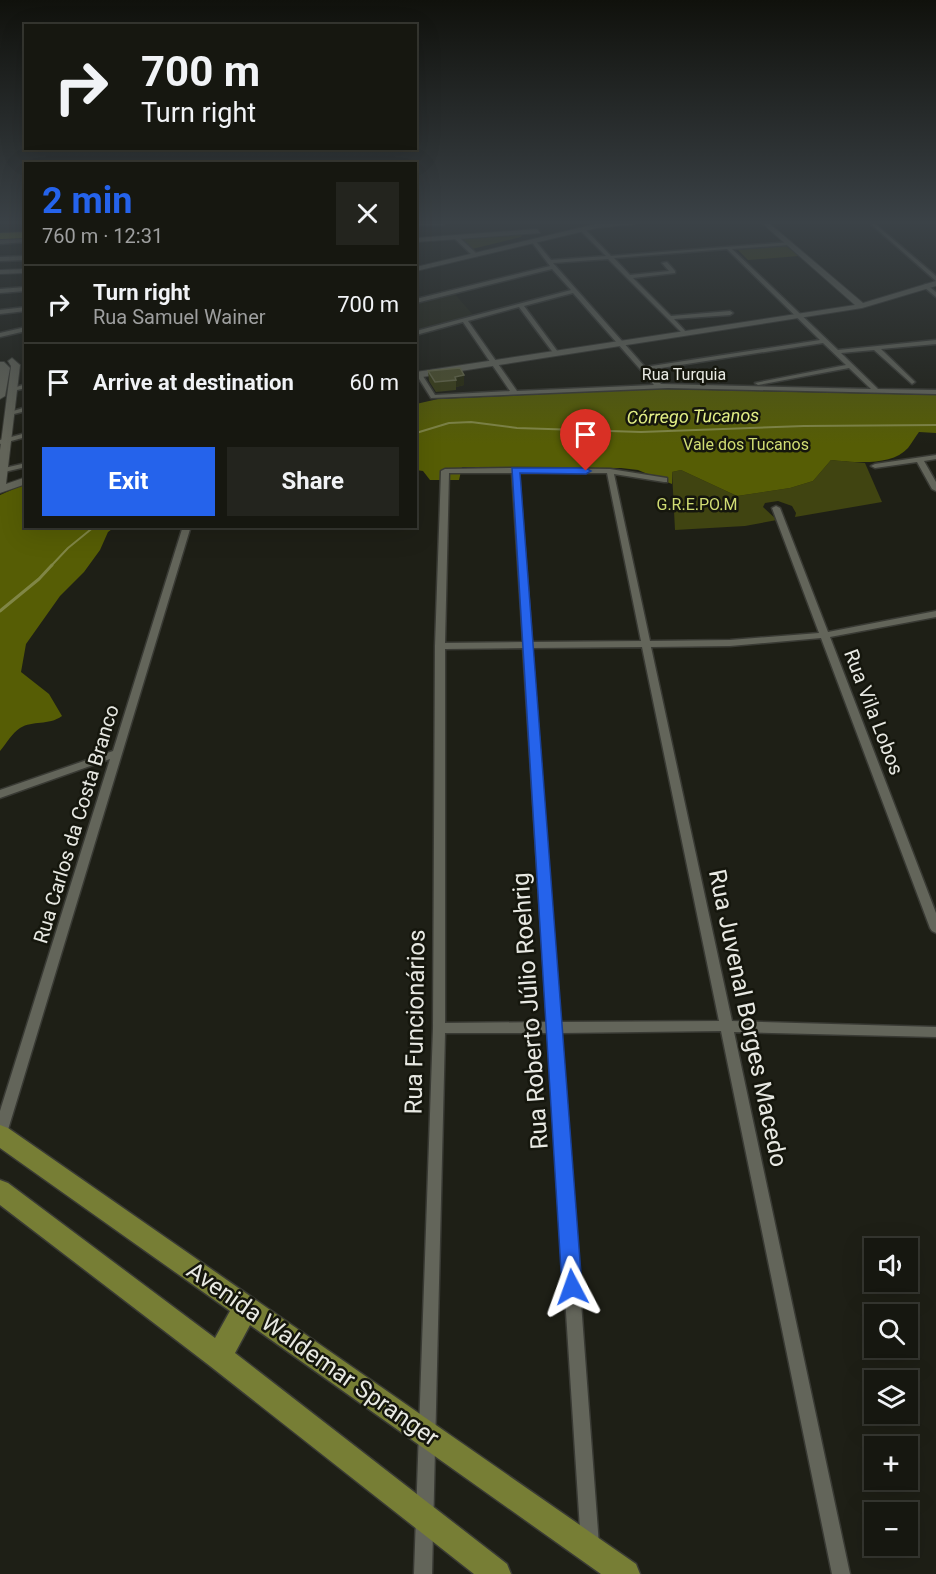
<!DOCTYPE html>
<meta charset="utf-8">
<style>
body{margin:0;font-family:Roboto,sans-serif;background:#23241e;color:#f1f3f6;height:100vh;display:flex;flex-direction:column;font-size:22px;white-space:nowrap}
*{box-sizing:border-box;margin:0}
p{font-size:20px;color:#9e9f9f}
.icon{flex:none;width:33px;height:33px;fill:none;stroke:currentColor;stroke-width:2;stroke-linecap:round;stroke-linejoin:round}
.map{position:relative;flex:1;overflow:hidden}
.side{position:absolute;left:24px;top:162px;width:393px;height:366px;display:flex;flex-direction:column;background:#161710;border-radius:0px;box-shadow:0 6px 24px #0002,0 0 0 2px #353630}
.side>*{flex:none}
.hud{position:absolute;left:24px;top:24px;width:393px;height:126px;border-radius:0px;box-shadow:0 6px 24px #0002,0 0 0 2px #353630;background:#161710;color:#f1f3f6;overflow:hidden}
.fabs{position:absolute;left:864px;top:1238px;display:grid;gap:12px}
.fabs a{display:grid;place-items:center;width:54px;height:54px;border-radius:0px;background:#161710;box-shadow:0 6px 24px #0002,0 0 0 2px #353630;font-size:30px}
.pin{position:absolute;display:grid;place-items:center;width:51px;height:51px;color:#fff;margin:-62px -26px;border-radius:50% 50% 50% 0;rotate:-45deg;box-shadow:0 0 6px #0007}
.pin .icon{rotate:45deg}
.me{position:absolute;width:66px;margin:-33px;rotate:356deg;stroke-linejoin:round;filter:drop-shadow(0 0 4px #0008)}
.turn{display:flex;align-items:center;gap:21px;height:126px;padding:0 18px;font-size:27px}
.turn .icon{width:78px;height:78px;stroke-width:2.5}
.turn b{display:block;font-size:42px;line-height:51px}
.round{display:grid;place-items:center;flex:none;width:63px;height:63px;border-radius:0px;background:#23241e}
.summary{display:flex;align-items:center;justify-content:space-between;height:102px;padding:0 18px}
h1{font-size:36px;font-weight:700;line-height:45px;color:#2563eb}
.button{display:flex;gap:12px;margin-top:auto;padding:12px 18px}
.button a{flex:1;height:69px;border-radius:0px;background:#2563eb;color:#fff;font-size:24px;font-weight:700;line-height:69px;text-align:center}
.button a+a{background:#23241e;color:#f1f3f6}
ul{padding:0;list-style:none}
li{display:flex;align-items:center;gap:18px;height:78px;padding:0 18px;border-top:2px solid #353630}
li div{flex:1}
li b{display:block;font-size:22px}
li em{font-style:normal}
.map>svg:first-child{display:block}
.built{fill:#252718}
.green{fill:#404411}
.forest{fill:#565d05}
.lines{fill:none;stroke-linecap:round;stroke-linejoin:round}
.stream-far1{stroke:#808646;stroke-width:2}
.stream{stroke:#808646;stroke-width:3}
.street-casing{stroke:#393a34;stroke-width:3}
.secondary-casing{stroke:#393a34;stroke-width:2}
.primary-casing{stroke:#393a34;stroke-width:3}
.highway-casing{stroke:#393a34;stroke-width:2}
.street{fill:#63655a;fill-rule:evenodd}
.secondary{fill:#63655a;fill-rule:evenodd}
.primary{fill:#777e35;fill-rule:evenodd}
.highway{fill:#858f1d;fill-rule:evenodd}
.wall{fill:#3a3e16}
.shaded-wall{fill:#272a0d}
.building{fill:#4d502c;stroke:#656849;stroke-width:1.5}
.route{fill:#2563eb;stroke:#184099;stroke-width:1.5}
.labels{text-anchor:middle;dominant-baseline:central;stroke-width:5;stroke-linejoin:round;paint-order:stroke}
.far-street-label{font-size:16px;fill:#e8e9e3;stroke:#15160d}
.far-park-label{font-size:16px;fill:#d0dc73;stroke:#15160d}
.far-water-label{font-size:18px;font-style:italic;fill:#e2ee85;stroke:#15160d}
.street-label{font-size:20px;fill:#e8e9e3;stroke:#15160d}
.near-street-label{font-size:24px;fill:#e8e9e3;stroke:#15160d}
</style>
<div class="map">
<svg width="936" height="1574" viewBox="0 0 936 1574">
<rect width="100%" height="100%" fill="#1e1f16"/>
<polygon class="built" points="454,293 473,315 416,331 416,303"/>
<g class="green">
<polygon points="519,234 522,235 521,237 472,249 460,238"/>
<polygon points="786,246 799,256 748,260 738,250"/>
<polygon points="831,460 865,463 882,502 795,517 796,513 792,506 778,501 765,503 763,507 777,520 745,526 675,530 672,472 681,470 737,496 790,488 813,481"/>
</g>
<g class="forest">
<path d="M 659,389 L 936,395 L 936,433 L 919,432 C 915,437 912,443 908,448 C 891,467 853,462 831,460 L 813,481 L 790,488 L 737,496 L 681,470 L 672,472 L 672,484 L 638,470 L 621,468 L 462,467 L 459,480 L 430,480 L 423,471 L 416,470 L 416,404 L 438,399 Z"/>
<path d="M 25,484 L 26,526 L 115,527 L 108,532 L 100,550 L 84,572 L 60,596 L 26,644 L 21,672 L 49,694 L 62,716 C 48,726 33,720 20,728 C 12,733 6,744 0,751 L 0,495 Z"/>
</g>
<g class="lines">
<g class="stream-far1">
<polyline points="416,433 449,423 471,422 517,428 641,432 804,426 936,425"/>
<polyline points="51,566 68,548 95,526"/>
</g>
<polyline class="stream" points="0,611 39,579 52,565"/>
<g class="street-casing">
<g id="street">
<polygon points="416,224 444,224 442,225 416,225"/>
<polygon points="871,224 875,224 936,276 936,281"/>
<path d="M 580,228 L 584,228 L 611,256 L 791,242 L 789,245 L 732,249 L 838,350 L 936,340 L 936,344 L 881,349 L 914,381 L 915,382 L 912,384 L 874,350 L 841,353 L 878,389 L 936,390 L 936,394 L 668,388 L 431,398 L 416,374 L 417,373 L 421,373 L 435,395 L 510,391 L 463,322 L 416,335 L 416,331 L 571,290 L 552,269 L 416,303 L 416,299 L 550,266 L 531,241 L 534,239 L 551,260 L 606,256 L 580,230 ZM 727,249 L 820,340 L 645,367 L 553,263 L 608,259 L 684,335 L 687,333 L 674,319 L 730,315 L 733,313 L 730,311 L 671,316 L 633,278 L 675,273 L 675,271 L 667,262 L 662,263 L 669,271 L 630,275 L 614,258 ZM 573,293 L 654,385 L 517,391 L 468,321 L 519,307 L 554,354 L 558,354 L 558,352 L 524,306 ZM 823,343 L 846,365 L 755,383 L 758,385 L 849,368 L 871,389 L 661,384 L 648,370 Z"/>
<polygon points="454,236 458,236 477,254 477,256 473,256 454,238"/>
<polygon points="26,239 26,242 0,244 0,240"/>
<polygon points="26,256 26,260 0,261 0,257"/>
<polygon points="926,284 936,292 936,297 924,287 924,285"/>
<polygon points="26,287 26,291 0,293 0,289"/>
<polygon points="26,307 26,311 0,314 0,310"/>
<polygon points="26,327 26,331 0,337 0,333"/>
<polygon points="26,384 26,388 13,391 10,389"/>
<polygon points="26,407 26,411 10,415 7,413"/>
<polygon points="26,433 26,437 0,444 0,440"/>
<polygon points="936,455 936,459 924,461 936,482 936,491 932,489 917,462 875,468 871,466 875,464"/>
<polygon points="26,463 26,467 0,473 0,469"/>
<path d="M 515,468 L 610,469 L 667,478 L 667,482 L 664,482 L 614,474 L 650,641 L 730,640 L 819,633 L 772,508 L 776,506 L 780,508 L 828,632 L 936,611 L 936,617 L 830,637 L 936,913 L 936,933 L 932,931 L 930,928 L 821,638 L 730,646 L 651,647 L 732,1021 L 936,1027 L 936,1037 L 734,1032 L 850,1574 L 832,1574 L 721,1031 L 561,1033 L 599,1545 L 596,1551 L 590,1554 L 584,1551 L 581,1545 L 548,1033 L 445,1033 L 432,1574 L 414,1574 L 433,1028 L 435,646 L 441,471 L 445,469 ZM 449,473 L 512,473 L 523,642 L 445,643 ZM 519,473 L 607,473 L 641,641 L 532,642 ZM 642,647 L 719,1021 L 560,1022 L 532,648 ZM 523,648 L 547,1022 L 445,1023 L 445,649 Z"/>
<polygon points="183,526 191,526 7,1133 5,1137 0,1139 0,1111 110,759 0,798 0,790 113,751"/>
</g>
</g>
<g class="secondary-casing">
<g id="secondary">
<polygon points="596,224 635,224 597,228 416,271 416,267"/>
<polygon points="763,224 770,224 863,303 936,281 936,286 862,308 416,378 416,372 855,305"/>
<polygon points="537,229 540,233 416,242 416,238"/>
<polygon points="26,269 26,273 0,274 0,270"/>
<polygon points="12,358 20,365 6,484 26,477 26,484 0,493 0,450 11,366 8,361"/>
<polygon points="0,362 4,362 10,368 5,396 0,399"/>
</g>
</g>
<g class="primary-casing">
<polygon id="primary" points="0,1125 8,1128 636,1564 640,1574 601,1574 250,1325 235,1353 507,1564 511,1574 474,1574 210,1366 0,1205 0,1180 8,1183 215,1338 230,1311 0,1148"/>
</g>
<g class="highway-casing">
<polygon id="highway" points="26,232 26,238 0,239 0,233"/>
</g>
<use href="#street" class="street"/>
<use href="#secondary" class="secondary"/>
<use href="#primary" class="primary"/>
<use href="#highway" class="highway"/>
</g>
<polygon class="wall" points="428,371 464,375 464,385 456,387 456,390 436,392 429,381"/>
<polygon class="shaded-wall" points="464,375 464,385 456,387 456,380 455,377"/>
<polygon class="building" points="460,368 464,375 455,377 456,380 435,382 428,371"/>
<linearGradient id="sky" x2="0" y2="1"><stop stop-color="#10110c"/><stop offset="0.5" stop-color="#3b4247"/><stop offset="1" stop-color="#3b4247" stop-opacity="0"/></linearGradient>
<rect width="936" height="444" fill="url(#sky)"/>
<polygon class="route" points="512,468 586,468 591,471 586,474 520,473 582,1287 579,1294 572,1297 565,1294 562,1287"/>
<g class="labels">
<g class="far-street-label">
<text x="684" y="374">Rua Turquia</text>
</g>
<g class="far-park-label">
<text x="746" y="444">Vale dos Tucanos</text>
<text x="697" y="504">G.R.E.PO.M</text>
</g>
<g class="far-water-label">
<text transform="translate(693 416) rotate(-1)">Córrego Tucanos</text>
</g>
<g class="street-label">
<text transform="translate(874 712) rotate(69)">Rua Vila Lobos</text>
<text transform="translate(76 824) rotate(-73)">Rua Carlos da Costa Branco</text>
</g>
<g class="near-street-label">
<text transform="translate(530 1011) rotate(-94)">Rua Roberto Júlio Roehrig</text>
<text transform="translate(748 1018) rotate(78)">Rua Juvenal Borges Macedo</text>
<text transform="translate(415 1022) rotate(-89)">Rua Funcionários</text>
<text transform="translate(313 1354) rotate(35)">Avenida Waldemar Spranger</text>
</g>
</g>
</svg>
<div class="fabs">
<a><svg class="icon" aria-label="sound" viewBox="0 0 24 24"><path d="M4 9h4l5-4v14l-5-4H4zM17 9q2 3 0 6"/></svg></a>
<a><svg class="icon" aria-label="search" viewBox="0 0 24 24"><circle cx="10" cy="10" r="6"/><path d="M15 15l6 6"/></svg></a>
<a><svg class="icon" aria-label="layers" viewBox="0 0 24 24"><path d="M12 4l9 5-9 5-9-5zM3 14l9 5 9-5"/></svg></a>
<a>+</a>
<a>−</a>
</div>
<div class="pin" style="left:586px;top:471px;background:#d93025"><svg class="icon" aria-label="arrive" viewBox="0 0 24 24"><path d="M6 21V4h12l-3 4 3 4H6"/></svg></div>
<svg class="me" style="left:572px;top:1287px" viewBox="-20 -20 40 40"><path d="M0-17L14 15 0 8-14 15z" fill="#2563eb" stroke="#fff" stroke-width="4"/></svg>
<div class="hud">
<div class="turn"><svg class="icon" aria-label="right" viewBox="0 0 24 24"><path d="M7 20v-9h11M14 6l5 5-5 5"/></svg><div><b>700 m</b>Turn right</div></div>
</div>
<section class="side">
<div class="summary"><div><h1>2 min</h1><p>760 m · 12:31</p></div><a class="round"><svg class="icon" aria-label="close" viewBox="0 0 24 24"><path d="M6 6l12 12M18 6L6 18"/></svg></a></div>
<ul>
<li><svg class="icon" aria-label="right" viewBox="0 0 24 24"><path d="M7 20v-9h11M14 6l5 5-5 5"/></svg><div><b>Turn right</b><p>Rua Samuel Wainer</p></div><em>700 m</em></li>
<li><svg class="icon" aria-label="arrive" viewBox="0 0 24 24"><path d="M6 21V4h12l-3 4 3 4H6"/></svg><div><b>Arrive at destination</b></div><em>60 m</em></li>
</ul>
<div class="button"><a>Exit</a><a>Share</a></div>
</section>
</div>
